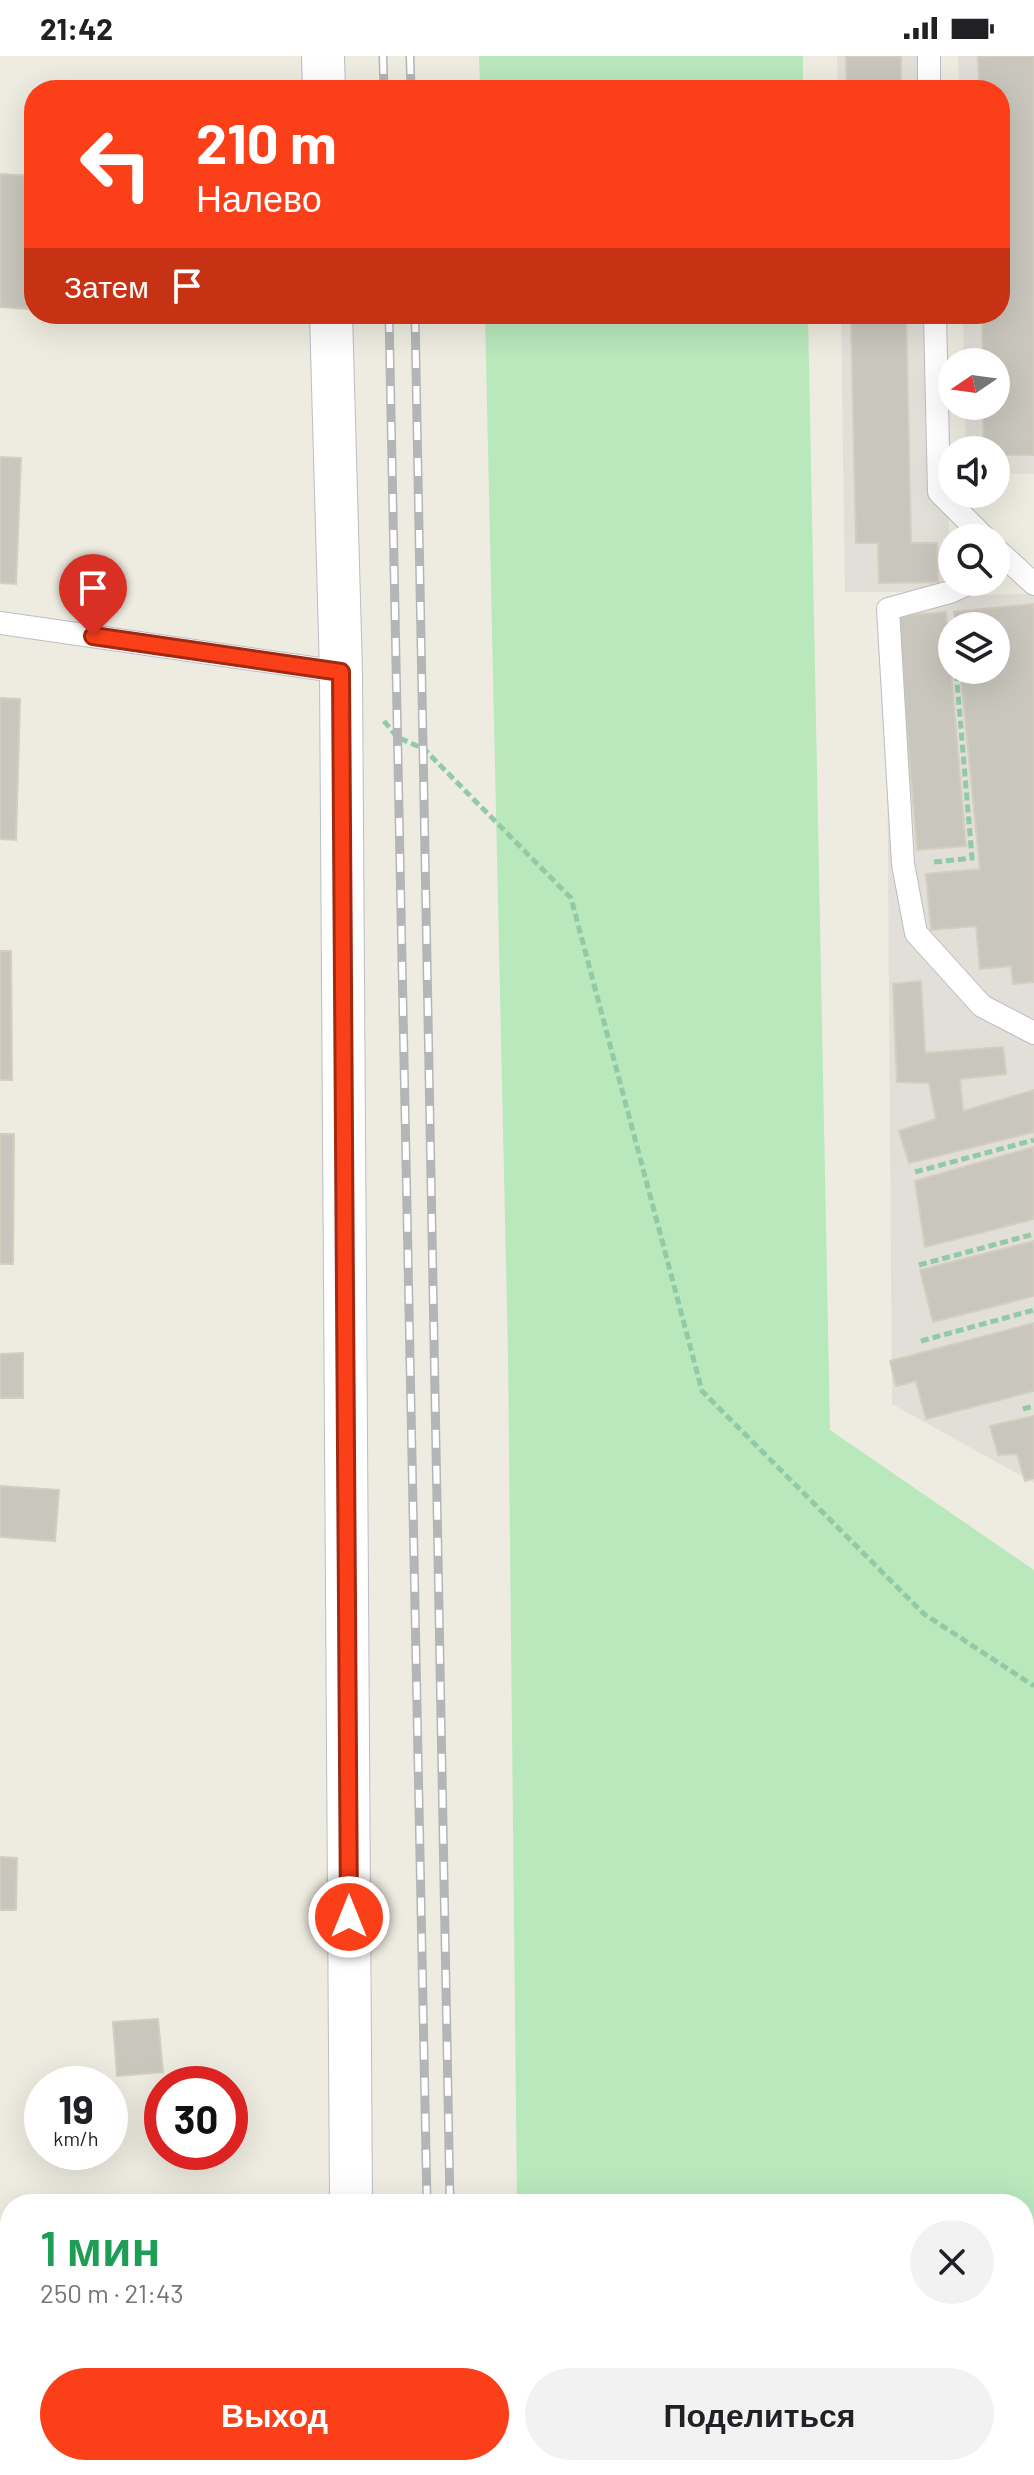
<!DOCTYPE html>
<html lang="ru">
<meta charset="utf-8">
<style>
body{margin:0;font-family:Barlow,sans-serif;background:#f2f2f2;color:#202124;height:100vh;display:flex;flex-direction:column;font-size:30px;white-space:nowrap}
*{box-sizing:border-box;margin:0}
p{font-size:26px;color:#757577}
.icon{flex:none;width:44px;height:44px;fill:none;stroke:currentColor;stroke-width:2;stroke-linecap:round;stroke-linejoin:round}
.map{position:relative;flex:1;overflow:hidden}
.details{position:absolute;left:0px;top:2138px;width:1034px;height:282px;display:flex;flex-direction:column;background:#fff;border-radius:32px 32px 0 0;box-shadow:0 8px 32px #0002}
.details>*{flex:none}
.top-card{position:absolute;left:24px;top:24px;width:986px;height:244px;border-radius:32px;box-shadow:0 8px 32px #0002;background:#fa3f19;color:#fff;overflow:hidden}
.needle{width:52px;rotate:257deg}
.buttons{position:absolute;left:938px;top:292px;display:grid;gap:16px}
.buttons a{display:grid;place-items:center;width:72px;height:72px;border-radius:50%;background:#fff;box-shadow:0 8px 32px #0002;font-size:40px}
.speed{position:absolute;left:24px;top:2010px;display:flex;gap:16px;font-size:40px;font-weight:700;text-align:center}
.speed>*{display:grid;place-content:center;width:104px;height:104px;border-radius:50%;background:#fff;box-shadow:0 8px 32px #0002;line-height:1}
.speed small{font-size:20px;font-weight:400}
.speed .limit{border:12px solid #d22;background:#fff;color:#111}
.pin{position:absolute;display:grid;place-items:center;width:68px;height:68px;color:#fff;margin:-82px -34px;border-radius:50% 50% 50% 0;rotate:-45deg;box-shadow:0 0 8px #0007}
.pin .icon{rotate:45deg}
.me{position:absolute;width:88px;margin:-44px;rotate:0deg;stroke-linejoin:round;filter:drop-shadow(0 0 6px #0008)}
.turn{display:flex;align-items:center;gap:28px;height:168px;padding:0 40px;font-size:36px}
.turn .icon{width:104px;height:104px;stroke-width:2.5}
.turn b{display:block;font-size:56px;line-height:68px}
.then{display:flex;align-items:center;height:76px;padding:0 40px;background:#0003;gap:16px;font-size:30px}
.round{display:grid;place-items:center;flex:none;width:84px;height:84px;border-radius:42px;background:#f2f2f2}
.head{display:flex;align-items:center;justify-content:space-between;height:136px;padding:0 40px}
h1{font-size:48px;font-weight:600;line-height:60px;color:#1e9e55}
.cta{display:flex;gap:16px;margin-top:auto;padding:16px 40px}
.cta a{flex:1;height:92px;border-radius:48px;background:#fa3f19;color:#fff;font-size:32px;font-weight:600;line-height:92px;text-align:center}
.cta a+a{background:#f2f2f2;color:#202124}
.status{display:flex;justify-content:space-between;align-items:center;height:56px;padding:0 40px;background:#fff;direction:ltr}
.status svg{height:22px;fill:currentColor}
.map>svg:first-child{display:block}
.industrial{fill:#e1dfd8;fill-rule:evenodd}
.green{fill:#b9e8bd}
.building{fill:#c9c6bd;stroke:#d3cebe;stroke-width:2}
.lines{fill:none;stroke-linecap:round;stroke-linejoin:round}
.lane-casing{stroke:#bbbdc3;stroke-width:24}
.street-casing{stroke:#bbbdc3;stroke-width:44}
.path{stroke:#92caa7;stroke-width:5;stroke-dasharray:8 4;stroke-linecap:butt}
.lane{stroke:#fff;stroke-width:22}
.street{stroke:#fff;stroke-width:42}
.rail-casing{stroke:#b4b5b6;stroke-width:9}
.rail{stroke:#fff;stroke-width:6;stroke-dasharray:18;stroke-linecap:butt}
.route-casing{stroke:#a22910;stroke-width:20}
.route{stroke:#fa3f19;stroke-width:14}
</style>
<div class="status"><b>21:42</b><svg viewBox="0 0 49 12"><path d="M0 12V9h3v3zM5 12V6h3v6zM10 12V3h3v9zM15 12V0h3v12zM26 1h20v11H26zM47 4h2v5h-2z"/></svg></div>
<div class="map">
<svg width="1034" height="2419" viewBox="0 0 1034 2419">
<rect width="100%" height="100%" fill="#eeece0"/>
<g class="industrial">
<polygon points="837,0 940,0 940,34 838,34"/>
<polygon points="958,0 1034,0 1034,418 996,418 996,394 966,394 965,350 996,350 996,306 964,306 963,258 1000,258 1000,34 959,34"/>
<polygon points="841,258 945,258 950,536 845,536"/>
<path d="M 1034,538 L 1034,1427 L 892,1348 L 886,540 ZM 952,570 L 996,570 L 996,614 L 952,614 Z"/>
</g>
<g class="green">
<polygon points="479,0 803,0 803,34 480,34"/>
<polygon points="485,258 808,258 830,1374 1034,1514 1034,2419 520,2419 520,2410 1024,2410 1024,2148 517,2148 508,1299"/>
</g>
<g class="building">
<polygon points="846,0 901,0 901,34 847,34"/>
<polygon points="978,0 1034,0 1034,399 996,399 996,394 984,394 983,350 996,350 996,306 983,306 982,258 1000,258 1000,34 979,34"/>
<polygon points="0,118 33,120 27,253 0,251"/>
<polygon points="851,258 906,258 911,487 937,487 938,526 879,527 878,487 856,487"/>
<polygon points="0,401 21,402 16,528 0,527"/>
<polygon points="1034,548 1034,926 1013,928 1011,910 980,913 976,870 931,874 926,818 980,813 960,614 996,614 996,570 956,570 954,556"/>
<polygon points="946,556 966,790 917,794 898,560"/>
<polygon points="0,642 20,643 16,784 0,783"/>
<polygon points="0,895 11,895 12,1024 0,1024"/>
<polygon points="921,925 925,997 1003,991 1006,1018 960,1023 963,1055 1034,1034 1034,1076 909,1107 899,1075 936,1063 929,1027 897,1026 893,928"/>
<polygon points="0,1078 14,1078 13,1208 0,1208"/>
<polygon points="1034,1091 1034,1163 925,1191 915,1125"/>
<polygon points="1034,1185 1034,1240 933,1266 920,1214"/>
<polygon points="1034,1267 1034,1335 926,1363 916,1325 896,1330 890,1305"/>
<polygon points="23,1297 23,1342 0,1342 0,1298"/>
<polygon points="1034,1360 1034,1422 1025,1425 1017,1398 998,1399 990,1370"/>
<polygon points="0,1430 59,1434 55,1485 0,1481"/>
<polygon points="0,1801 17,1802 16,1854 0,1854"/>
<polygon points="158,1963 163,2016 117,2020 113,1966"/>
<polygon points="10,2224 10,2280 0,2281 0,2226"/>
</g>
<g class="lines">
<g class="lane-casing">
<g id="lane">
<polyline points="929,0 929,34"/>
<polyline points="935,258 939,436 985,482"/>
<polyline points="996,493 1034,528"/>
<polyline points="972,526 950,536 888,553 903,808 916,877 982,950 1034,977"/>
<polyline points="0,567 341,616"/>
</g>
</g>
<g class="street-casing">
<g id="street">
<polyline points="323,0 324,34"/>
<polyline points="331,258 341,616 351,2148"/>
<polyline points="347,2410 347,2419"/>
</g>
</g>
<g class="path">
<polyline points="384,665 397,681 424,693 571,842 702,1335 924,1558 1034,1630"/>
<polyline points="934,806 972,802 956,614"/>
<polyline points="915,1116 1034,1084"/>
<polyline points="919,1209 1034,1178"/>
<polyline points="921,1285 1034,1254"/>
<polyline points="1023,1353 1034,1350"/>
<polyline points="0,2383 10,2384"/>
</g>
<use href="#lane" class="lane"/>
<use href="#street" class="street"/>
<g class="rail-casing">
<g id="rail">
<polyline points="383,0 384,34"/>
<polyline points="410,0 411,34"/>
<polyline points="389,258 427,2148"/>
<polyline points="415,258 450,2148"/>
<polyline points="433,2410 433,2419"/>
<polyline points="454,2410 455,2419"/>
</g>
</g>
<use href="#rail" class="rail"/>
</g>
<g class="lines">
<g class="route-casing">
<polyline id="route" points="93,580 341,616 349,1861"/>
</g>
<use href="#route" class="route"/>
</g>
</svg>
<div class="buttons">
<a><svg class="needle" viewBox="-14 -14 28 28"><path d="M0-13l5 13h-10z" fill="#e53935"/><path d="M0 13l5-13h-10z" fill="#757577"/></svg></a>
<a><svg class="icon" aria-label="sound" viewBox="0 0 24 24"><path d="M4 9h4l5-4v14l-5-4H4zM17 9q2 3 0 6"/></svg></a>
<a><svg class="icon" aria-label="search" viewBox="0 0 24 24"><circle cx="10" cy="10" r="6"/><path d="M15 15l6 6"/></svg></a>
<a><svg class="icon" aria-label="layers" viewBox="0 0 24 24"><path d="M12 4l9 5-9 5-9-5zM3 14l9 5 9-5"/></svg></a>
</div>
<div class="speed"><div>19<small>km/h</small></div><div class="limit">30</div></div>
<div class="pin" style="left:93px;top:580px;background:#d93025"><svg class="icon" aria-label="arrive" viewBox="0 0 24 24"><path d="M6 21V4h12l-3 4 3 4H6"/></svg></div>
<svg class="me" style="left:349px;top:1861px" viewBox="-20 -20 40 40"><circle r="17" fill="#fa3f19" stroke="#fff" stroke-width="3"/><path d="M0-11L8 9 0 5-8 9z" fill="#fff"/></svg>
<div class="top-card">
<div class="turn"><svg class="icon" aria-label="left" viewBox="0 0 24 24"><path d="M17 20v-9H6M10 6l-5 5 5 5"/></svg><div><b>210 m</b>Налево</div></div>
<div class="then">Затем<svg class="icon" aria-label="arrive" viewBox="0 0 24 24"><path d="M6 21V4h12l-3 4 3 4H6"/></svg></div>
</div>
<section class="details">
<div class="head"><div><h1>1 мин</h1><p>250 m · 21:43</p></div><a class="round"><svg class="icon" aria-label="close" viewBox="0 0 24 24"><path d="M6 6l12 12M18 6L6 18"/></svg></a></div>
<div class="cta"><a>Выход</a><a>Поделиться</a></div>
</section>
</div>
